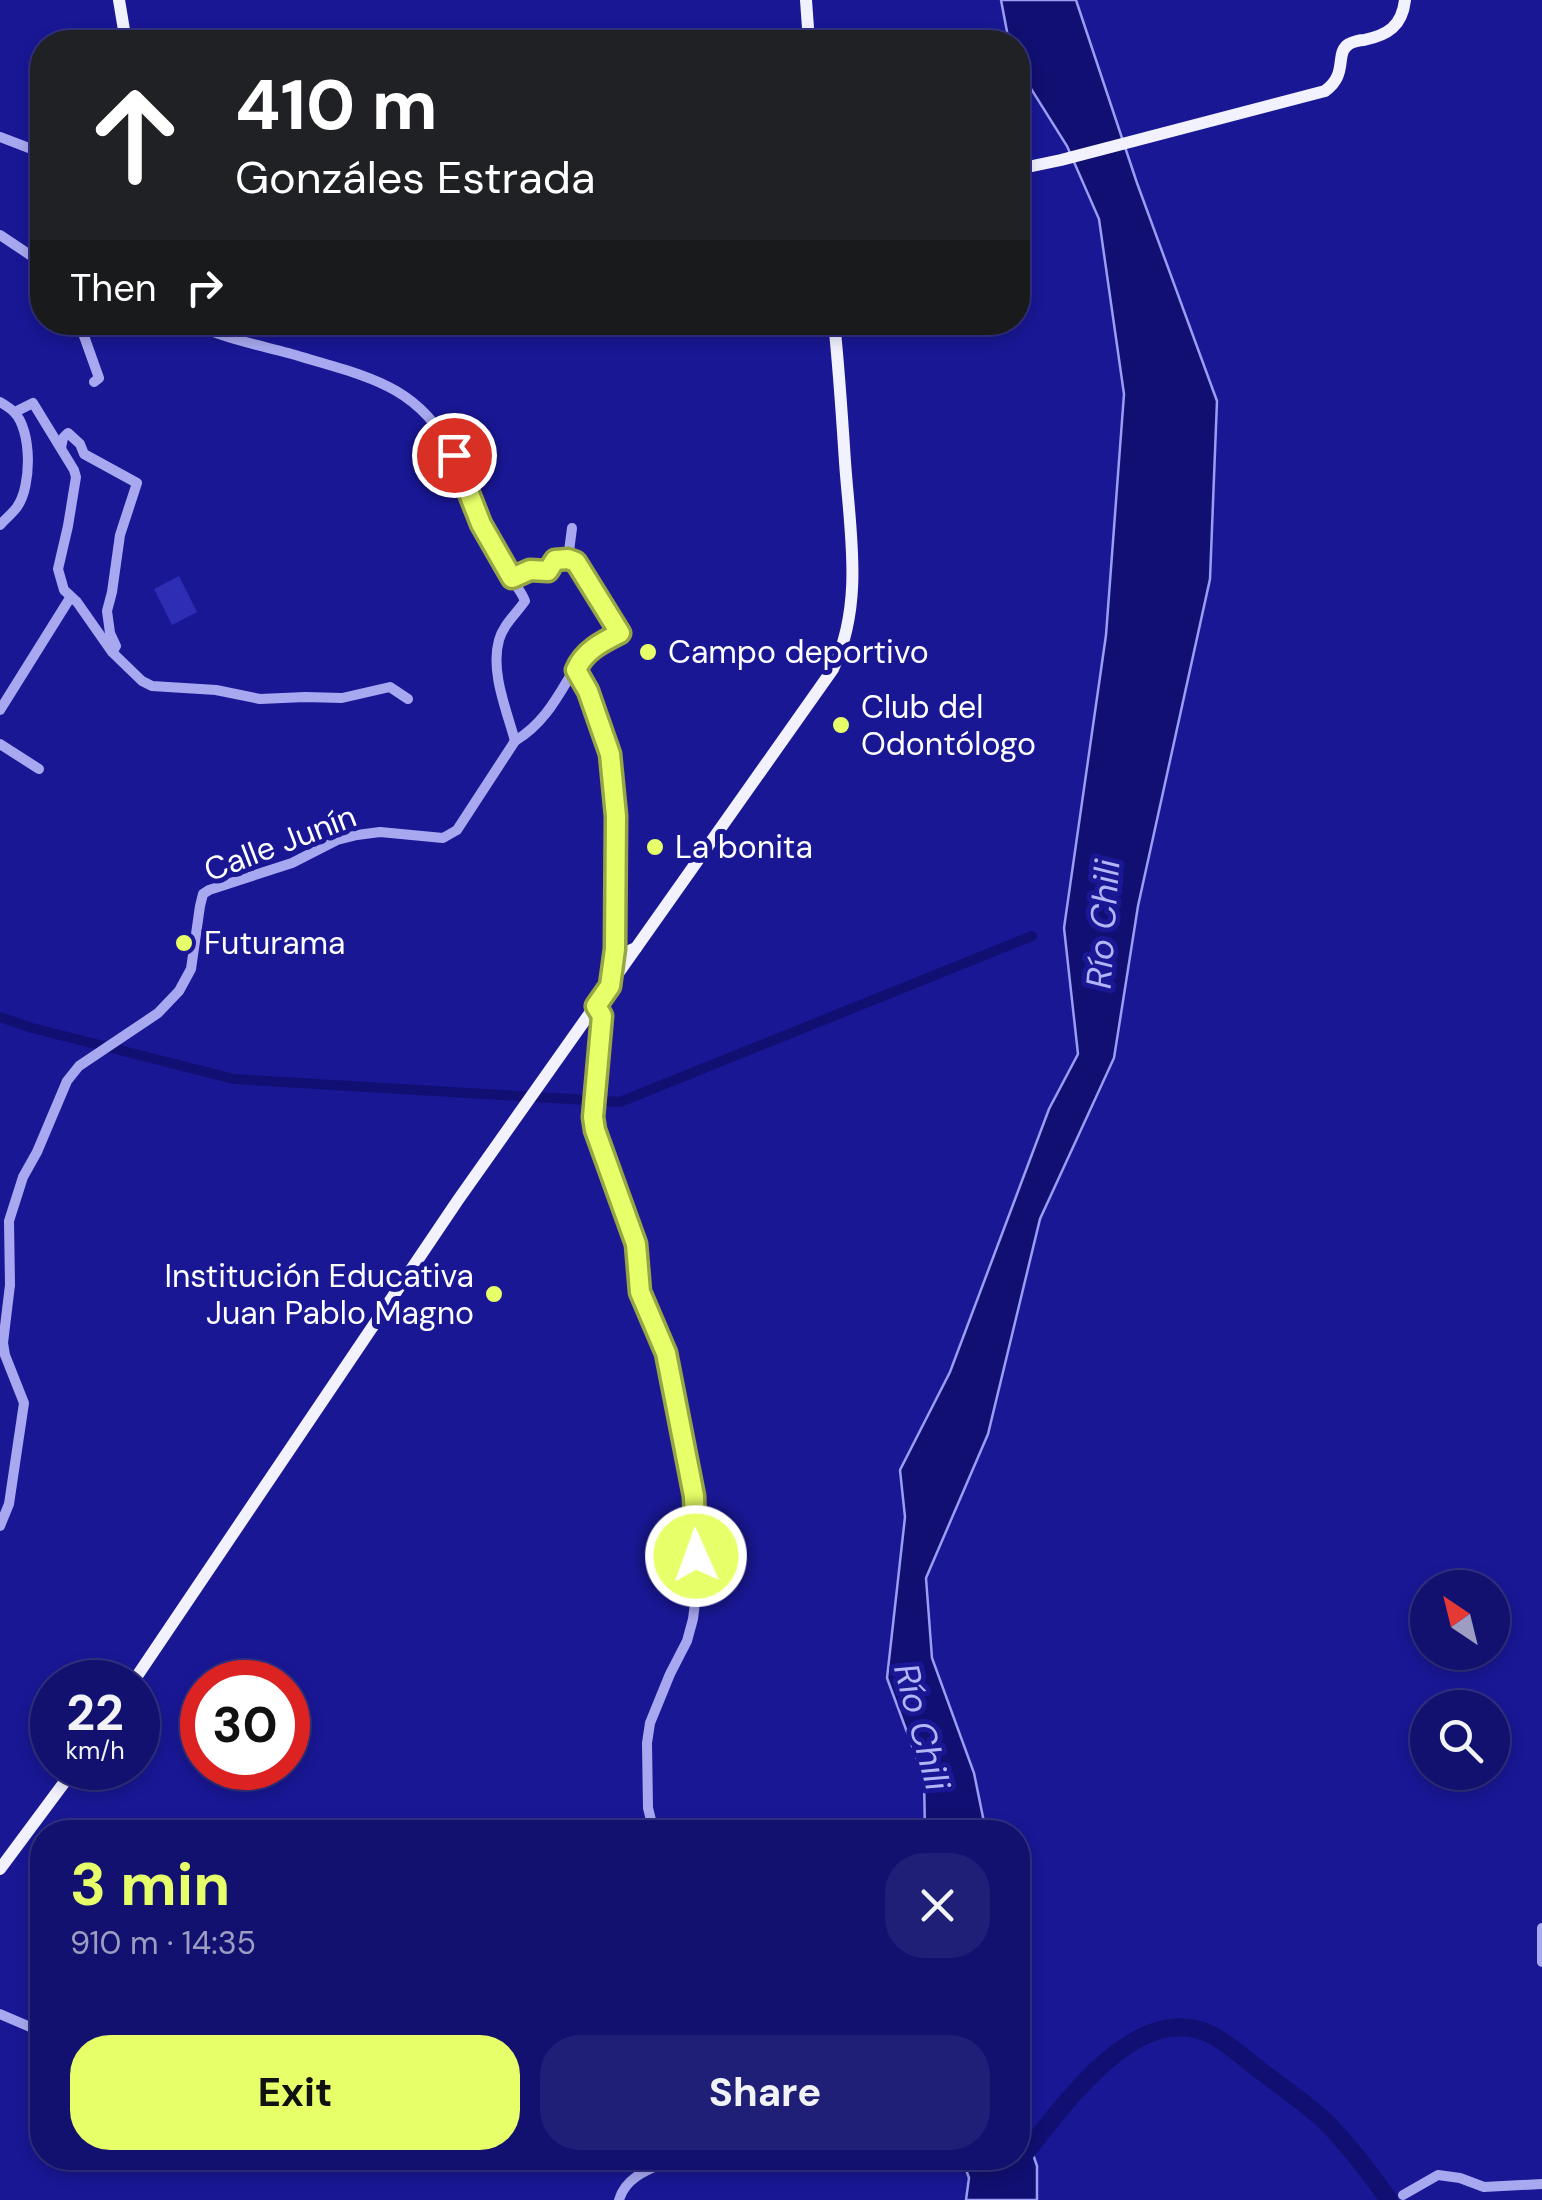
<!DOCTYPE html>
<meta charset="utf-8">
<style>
body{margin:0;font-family:"DM Sans",sans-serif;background:#201f77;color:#f1f3f6;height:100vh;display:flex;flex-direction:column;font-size:38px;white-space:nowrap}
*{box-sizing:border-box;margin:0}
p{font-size:32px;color:#9d9dc3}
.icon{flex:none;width:55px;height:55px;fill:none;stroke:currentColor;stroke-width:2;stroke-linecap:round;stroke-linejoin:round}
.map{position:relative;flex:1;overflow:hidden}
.drawer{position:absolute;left:30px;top:1820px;width:1000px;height:350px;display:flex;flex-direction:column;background:#13116f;border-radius:40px;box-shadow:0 5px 15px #0003,0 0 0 2px #323182}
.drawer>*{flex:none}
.top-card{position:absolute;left:30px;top:30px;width:1000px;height:305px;border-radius:40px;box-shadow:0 5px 15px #0003,0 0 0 2px #323182;background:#202124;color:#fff;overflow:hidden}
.needle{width:65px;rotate:325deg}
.tools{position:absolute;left:1410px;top:1570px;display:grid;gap:20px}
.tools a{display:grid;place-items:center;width:100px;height:100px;border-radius:50%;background:#13116f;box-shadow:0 5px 15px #0003,0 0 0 2px #323182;font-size:50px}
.speed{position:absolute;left:30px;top:1660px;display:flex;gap:20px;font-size:50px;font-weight:700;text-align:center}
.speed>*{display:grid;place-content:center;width:130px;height:130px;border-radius:50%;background:#13116f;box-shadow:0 5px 15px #0003,0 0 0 2px #323182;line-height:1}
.speed small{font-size:25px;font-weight:400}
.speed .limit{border:15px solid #d22;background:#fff;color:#111}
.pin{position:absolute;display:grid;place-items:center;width:85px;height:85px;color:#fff;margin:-42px;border:5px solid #fff;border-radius:50%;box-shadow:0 2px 10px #0007}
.me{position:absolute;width:110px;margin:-55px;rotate:358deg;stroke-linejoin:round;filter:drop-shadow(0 0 8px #0008)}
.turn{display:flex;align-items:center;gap:35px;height:210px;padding:0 40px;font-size:45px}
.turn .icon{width:130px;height:130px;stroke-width:2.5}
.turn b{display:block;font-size:70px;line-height:85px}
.then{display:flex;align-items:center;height:95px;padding:0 40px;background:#0003;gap:20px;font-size:38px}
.round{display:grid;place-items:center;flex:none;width:105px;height:105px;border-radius:40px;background:#201f77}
.headline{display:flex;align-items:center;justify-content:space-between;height:170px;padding:0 40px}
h1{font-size:60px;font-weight:700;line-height:75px;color:#e7ff68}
.cta{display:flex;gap:20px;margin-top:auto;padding:20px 40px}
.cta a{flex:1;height:115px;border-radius:40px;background:#e7ff68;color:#111;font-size:40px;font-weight:700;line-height:115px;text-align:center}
.cta a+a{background:#201f77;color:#f1f3f6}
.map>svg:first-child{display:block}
.green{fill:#2e2eb4}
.water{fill:#110f71;stroke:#9b9cf3;stroke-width:2.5}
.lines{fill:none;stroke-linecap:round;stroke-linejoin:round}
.canal{stroke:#110f71;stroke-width:10}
.river{stroke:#110f71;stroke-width:18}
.minor{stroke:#a8a8f1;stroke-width:10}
.major{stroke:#f2f2ff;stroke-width:12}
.route-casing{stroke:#96a644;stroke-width:25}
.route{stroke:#e7ff68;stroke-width:18}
.poi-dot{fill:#e7ff68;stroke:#191794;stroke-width:4}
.labels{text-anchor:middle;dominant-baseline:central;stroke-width:10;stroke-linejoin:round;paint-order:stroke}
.poi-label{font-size:32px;fill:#fff;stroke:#191794;text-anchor:start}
.street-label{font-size:32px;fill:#fff;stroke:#191794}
.water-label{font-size:35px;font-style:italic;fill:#b4b5f7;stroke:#191794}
</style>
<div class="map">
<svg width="1542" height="2200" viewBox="0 0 1542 2200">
<rect width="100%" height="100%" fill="#191794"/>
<polygon class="green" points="179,576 197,612 172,625 154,589"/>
<g class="water">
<polygon points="1001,0 1076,0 1137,183 1217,401 1210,579 1138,906 1114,1058 1040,1219 988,1434 926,1578 932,1658 974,1773 986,1832 925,1832 924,1778 887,1678 905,1517 900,1470 950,1372 1049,1109 1078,1054 1064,928 1106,635 1124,394 1099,219 1067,146 1018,68 1018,42 1009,42"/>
<polygon points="1018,2110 1037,2166 1037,2200 966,2200 969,2178 962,2158 1018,2158"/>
</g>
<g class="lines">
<polyline class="canal" points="0,1017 32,1028 234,1079 620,1102 1032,936"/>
<path class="river" d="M 1018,2162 C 1059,2113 1135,1996 1212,2035 C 1229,2044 1246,2060 1261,2071 C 1283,2088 1307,2104 1327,2123 C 1350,2147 1370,2173 1389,2200"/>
<g class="minor">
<polyline points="0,137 42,153"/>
<polyline points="0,235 42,263"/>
<polyline points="79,322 99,378 94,382"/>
<path d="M 194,322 C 219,339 271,347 302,357 C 368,377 417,385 452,451 C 463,473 469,499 480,522 C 489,540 500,558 510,576 C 515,585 522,592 525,601 C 516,614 503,625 499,640 C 490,672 507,711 515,741"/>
<path d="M 0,402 C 5,405 10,408 14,412 C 32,430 32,486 17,507 C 13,513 5,519 0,525"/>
<polyline points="15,412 33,403 74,470 76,477 68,526 58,569 64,590 77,602 112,652 142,681 152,686 216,690 260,699 305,697 342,698 390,687 408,699"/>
<polyline points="61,448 63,438 68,433 80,444 84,454 137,483 120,535 112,592 107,611 110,633 116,646 113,651"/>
<polyline points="568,559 572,528"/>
<path d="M 576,670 C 592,699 607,734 613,767 L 616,863 L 615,949 L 611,981"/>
<polyline points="0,710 70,598"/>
<polyline points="0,744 39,769"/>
<polyline points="596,1006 602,1016 593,1117 595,1130 636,1244 640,1292 666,1353 694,1496 697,1586 693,1619 687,1641 670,1674 650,1723 647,1743 648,1808 654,1832"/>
<path d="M 0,1526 L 9,1504 L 24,1403 L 5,1355 L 3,1343 L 10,1285 L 9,1221 L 23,1177 L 37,1152 L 67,1081 L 79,1066 L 158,1013 L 179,991 L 191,969 L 200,906 L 203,894 L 209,890 L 292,863 L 337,840 L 357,835 L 380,832 L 443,838 L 457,830 L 515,741 C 548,721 560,691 580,660 C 588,648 607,640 620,633 L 577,562 L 568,559 L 555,560 L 547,571 L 530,570 L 511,579"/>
<polyline points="1542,1928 1542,1962"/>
<polyline points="0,2014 42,2032"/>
<polyline points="1403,2195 1438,2175 1460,2178 1484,2187 1542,2184"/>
<path d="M 619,2200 C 626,2175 653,2168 675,2158"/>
</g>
<g class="major">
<polyline points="119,0 126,42"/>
<polyline points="806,0 809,42"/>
<path d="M 1018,169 L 1061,160 L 1325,91 C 1349,74 1334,53 1349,44 C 1352,42 1360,40 1364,40 C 1388,35 1402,26 1405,0"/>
<polyline points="615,949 624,953 636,948"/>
<path d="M 133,1682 L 458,1200 L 833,669 C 864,603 850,533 845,462 C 842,416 839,369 834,322"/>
<polyline points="0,1869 75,1768"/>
</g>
</g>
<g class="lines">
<g class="route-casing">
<path id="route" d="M 454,455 L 481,524 L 512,578 L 530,570 L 548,571 L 555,560 L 568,559 L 576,562 L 620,633 C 602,642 584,651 576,670 L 588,691 L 610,754 L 616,816 L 615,949 L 610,986 L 596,1006 L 602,1016 L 593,1117 L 595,1130 L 636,1244 L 640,1292 L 666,1353 L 694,1496 L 696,1556"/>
</g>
<use href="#route" class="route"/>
</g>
<g class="poi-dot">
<circle cx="648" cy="652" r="10"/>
<circle cx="841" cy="725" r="10"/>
<circle cx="655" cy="847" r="10"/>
<circle cx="184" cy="943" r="10"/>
<circle cx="494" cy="1294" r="10"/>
</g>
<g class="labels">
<g class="poi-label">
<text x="668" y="652">Campo deportivo</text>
<text x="861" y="707">Club del<tspan x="861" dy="37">Odontólogo</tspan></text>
<text x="675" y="847">La bonita</text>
<text x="204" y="943">Futurama</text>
<text x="474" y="1276" text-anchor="end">Institución Educativa<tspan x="474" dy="37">Juan Pablo Magno</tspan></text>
</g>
<g class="street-label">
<text transform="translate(280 843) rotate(-21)">Calle Junín</text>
</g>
<g class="water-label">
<text transform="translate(1103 924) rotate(-86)">Río Chili</text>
<text transform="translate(922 1727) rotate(75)">Río Chili</text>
</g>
</g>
</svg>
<div class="tools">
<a><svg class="needle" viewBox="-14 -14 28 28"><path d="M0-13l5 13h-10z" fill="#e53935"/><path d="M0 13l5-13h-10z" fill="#9d9dc3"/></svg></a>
<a><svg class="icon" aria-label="search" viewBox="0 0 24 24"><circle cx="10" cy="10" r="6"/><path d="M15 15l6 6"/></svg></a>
</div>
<div class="speed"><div>22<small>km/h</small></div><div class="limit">30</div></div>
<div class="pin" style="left:454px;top:455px;background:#d93025"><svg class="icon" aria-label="arrive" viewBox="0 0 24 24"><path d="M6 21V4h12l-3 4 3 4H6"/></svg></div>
<svg class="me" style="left:696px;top:1556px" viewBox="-20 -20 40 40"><circle r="17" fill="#e7ff68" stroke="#fff" stroke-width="3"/><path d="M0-11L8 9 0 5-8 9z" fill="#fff"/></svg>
<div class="top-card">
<div class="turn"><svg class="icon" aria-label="ahead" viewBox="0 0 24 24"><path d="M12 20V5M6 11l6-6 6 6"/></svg><div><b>410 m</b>Gonzáles Estrada</div></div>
<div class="then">Then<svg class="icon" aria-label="right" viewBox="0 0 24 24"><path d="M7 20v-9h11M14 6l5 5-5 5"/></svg></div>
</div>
<section class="drawer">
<div class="headline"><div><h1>3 min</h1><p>910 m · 14:35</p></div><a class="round"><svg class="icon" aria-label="close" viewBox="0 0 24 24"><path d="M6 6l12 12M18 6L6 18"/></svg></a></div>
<div class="cta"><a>Exit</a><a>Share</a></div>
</section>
</div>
